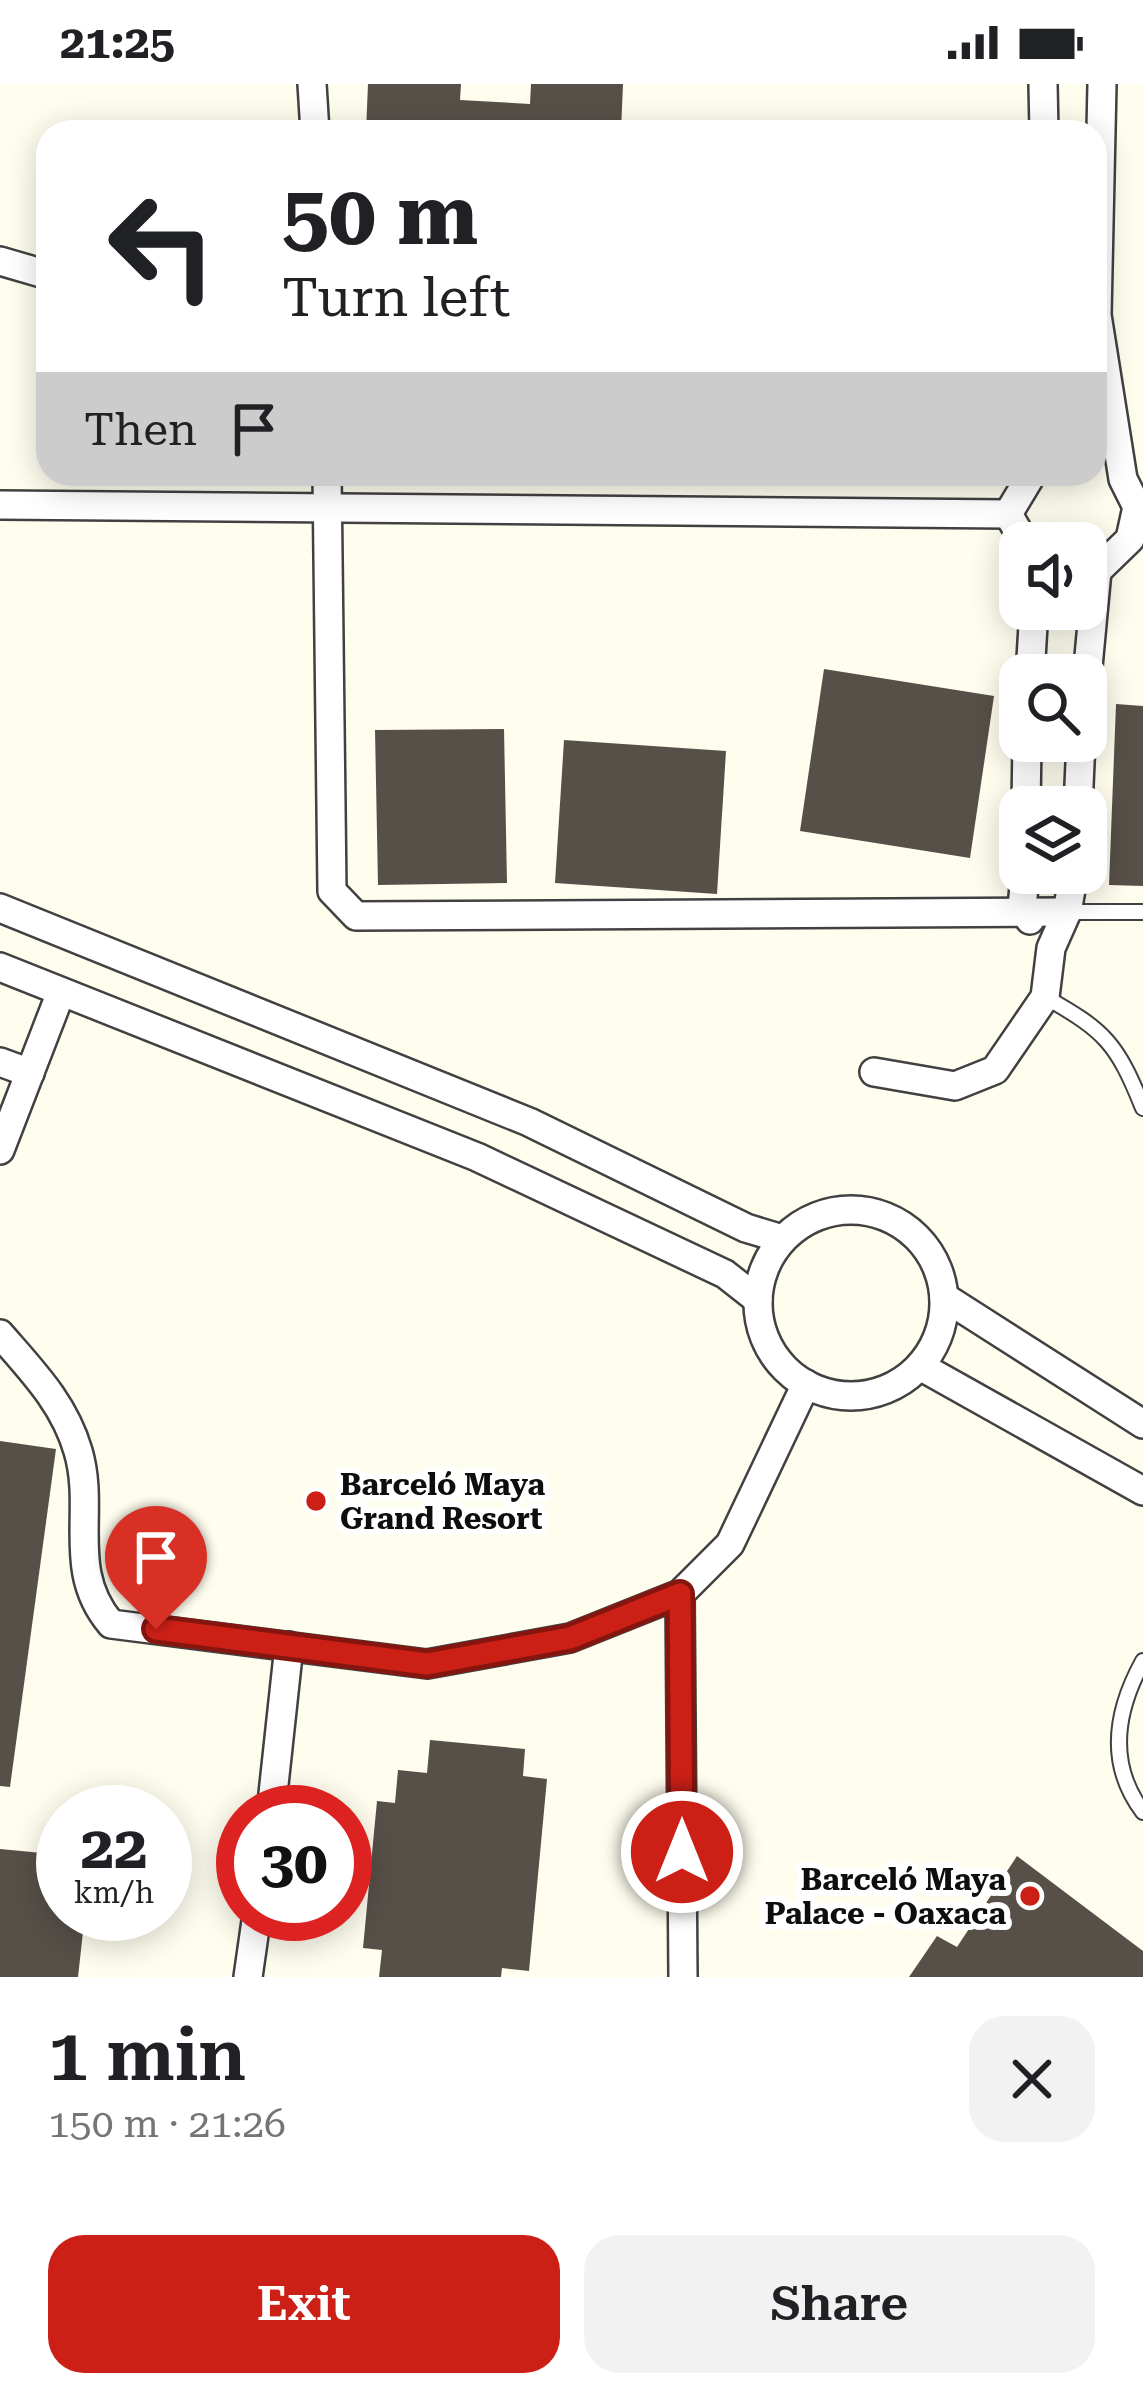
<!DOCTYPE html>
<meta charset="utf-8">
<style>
body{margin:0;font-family:"Roboto Serif",serif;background:#f2f2f2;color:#202124;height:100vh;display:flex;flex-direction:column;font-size:45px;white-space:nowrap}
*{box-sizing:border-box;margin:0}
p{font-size:39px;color:#757577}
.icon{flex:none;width:66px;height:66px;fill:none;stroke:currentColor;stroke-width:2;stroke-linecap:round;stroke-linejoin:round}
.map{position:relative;height:1893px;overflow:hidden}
.sheet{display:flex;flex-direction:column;background:#fff;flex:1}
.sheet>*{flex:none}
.top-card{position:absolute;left:36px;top:36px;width:1071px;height:366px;border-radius:36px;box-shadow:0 6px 30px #0003;background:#fff;color:#202124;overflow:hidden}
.buttons{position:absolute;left:999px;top:438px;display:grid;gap:24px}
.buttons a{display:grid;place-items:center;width:108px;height:108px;border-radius:24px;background:#fff;box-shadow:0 6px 30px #0003;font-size:60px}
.speed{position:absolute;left:36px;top:1701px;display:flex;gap:24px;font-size:60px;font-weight:700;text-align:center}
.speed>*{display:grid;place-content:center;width:156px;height:156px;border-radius:50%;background:#fff;box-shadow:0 6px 30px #0003;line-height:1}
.speed small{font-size:30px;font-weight:400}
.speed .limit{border:18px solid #d22;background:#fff;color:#111}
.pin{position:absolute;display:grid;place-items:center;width:102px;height:102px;color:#fff;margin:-123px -51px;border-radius:50% 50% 50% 0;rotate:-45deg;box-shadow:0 0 12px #0007}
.pin .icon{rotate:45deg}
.me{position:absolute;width:132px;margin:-66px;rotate:0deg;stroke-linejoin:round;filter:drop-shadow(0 0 9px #0008)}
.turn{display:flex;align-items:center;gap:42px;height:252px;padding:0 48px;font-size:54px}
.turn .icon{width:156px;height:156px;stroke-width:2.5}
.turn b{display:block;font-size:84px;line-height:102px}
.then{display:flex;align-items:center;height:114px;padding:0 48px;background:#0003;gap:24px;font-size:45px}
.round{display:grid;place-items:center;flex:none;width:126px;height:126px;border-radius:36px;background:#f2f2f2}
.head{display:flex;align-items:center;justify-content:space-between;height:204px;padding:0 48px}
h1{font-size:72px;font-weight:600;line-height:90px}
.button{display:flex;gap:24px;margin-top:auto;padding:24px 48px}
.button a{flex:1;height:138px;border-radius:36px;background:#cc2017;color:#fff;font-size:48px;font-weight:600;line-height:138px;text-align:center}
.button a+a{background:#f2f2f2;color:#202124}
.status{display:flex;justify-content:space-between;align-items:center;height:84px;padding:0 60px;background:#fff;direction:ltr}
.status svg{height:33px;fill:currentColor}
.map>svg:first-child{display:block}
.building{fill:#575049}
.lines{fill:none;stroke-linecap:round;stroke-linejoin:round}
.service-casing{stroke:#414141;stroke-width:18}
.minor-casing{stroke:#414141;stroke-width:32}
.service{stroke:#fff;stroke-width:14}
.minor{stroke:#fff;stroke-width:27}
.route-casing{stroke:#85150f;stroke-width:30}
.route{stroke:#cc2017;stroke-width:21}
.poi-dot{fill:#cc2017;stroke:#fff;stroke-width:4.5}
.labels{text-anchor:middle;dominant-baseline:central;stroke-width:12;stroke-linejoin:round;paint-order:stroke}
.poi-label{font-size:30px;font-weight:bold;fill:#0e0e0e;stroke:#fff;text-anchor:start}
</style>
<div class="status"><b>21:25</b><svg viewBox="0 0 49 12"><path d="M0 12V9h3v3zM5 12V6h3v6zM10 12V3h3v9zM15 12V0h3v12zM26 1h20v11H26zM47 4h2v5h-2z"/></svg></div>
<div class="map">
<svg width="1143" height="1893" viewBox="0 0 1143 1893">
<rect width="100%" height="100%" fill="#fffdee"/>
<g class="building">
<polygon points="368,0 461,0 460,16 530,20 531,0 623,0 621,48 366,48"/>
<polygon points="824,585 994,612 970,774 800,747"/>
<polygon points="1116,620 1143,622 1143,802 1109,801"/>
<polygon points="504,645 507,799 378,801 375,646"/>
<polygon points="564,656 726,667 717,810 555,799"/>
<polygon points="0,1357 56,1365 10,1703 0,1702"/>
<polygon points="430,1656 525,1665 523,1692 547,1695 529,1887 502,1884 501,1893 379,1893 382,1866 363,1864 377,1717 395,1719 398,1686 427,1689"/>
<polygon points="0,1765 63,1771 63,1830 85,1830 78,1893 0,1893"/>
<polygon points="1017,1772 1143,1867 1143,1893 909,1893 937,1852 957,1863"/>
</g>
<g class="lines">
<g class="service-casing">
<g id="service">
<polyline points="1067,828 1143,828"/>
<path d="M 1045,913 C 1106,947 1117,960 1143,1024"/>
<path d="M 1143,1577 C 1116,1626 1106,1679 1143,1728"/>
</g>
</g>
<g class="minor-casing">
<g id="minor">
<polyline points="312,0 315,48"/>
<polyline points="1043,0 1044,48"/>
<polyline points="0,177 48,191"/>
<polyline points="327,390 332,807 356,832 1067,828"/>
<polyline points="0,421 1008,430"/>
<polyline points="1025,459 1008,430 1032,390"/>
<polyline points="1086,488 1097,487 1130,455 1137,423 1123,395 1097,231 1102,0"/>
<polyline points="1030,591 1034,525"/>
<polyline points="1086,604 1097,487"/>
<polyline points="1026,723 1027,657"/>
<polyline points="1078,723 1081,657"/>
<polyline points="1025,789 1022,825 1030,836"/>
<polyline points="0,824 529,1038 746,1144 782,1155"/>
<polyline points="0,883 477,1073 725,1190 758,1216"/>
<polyline points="0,978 30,989"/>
<polyline points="874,988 955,1002 995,986 1045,913 1051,864 1067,828 1074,789"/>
<polyline points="0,1066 61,908"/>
<circle cx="851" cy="1219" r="93"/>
<polyline points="944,1213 1143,1340"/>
<path d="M 0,1250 C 32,1287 64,1319 78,1367 C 96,1427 65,1486 111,1540 L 427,1580 L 570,1554 L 680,1510 L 730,1460 L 806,1300"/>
<polyline points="920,1282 1143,1407"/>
<polyline points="680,1510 683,1893"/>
<polyline points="271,1728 289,1562"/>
<polyline points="248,1893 257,1830"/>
</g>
</g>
<use href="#service" class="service"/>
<use href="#minor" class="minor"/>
</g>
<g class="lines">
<g class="route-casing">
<polyline id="route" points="156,1545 427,1580 570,1554 680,1510 682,1768"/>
</g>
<use href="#route" class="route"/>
</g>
<g class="poi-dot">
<circle cx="316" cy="1417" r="12"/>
<circle cx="1030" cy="1812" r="12"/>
</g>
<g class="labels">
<g class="poi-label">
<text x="340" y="1400">Barceló Maya<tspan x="340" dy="34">Grand Resort</tspan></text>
<text x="1006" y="1795" text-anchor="end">Barceló Maya<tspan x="1006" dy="34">Palace - Oaxaca</tspan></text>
</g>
</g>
</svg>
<div class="buttons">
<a><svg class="icon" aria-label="sound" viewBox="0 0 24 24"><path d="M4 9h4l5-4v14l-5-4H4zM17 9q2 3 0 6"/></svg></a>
<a><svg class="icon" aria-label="search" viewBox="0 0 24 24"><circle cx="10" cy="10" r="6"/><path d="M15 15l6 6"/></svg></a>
<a><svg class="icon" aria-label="layers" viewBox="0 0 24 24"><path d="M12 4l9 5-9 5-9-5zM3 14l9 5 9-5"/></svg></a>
</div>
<div class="speed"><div>22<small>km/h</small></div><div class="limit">30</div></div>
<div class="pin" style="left:156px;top:1545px;background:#d93025"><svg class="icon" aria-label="arrive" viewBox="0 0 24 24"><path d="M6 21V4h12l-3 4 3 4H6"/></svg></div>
<svg class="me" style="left:682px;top:1768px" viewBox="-20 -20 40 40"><circle r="17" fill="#cc2017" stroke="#fff" stroke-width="3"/><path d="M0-11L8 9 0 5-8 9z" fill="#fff"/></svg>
<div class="top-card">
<div class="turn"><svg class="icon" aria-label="left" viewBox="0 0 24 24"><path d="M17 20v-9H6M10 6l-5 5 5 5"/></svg><div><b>50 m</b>Turn left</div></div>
<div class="then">Then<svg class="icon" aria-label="arrive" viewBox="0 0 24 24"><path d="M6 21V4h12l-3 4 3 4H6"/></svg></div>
</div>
</div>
<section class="sheet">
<div class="head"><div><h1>1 min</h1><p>150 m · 21:26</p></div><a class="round"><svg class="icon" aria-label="close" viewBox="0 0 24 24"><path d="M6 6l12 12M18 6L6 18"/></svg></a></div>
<div class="button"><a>Exit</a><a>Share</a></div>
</section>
